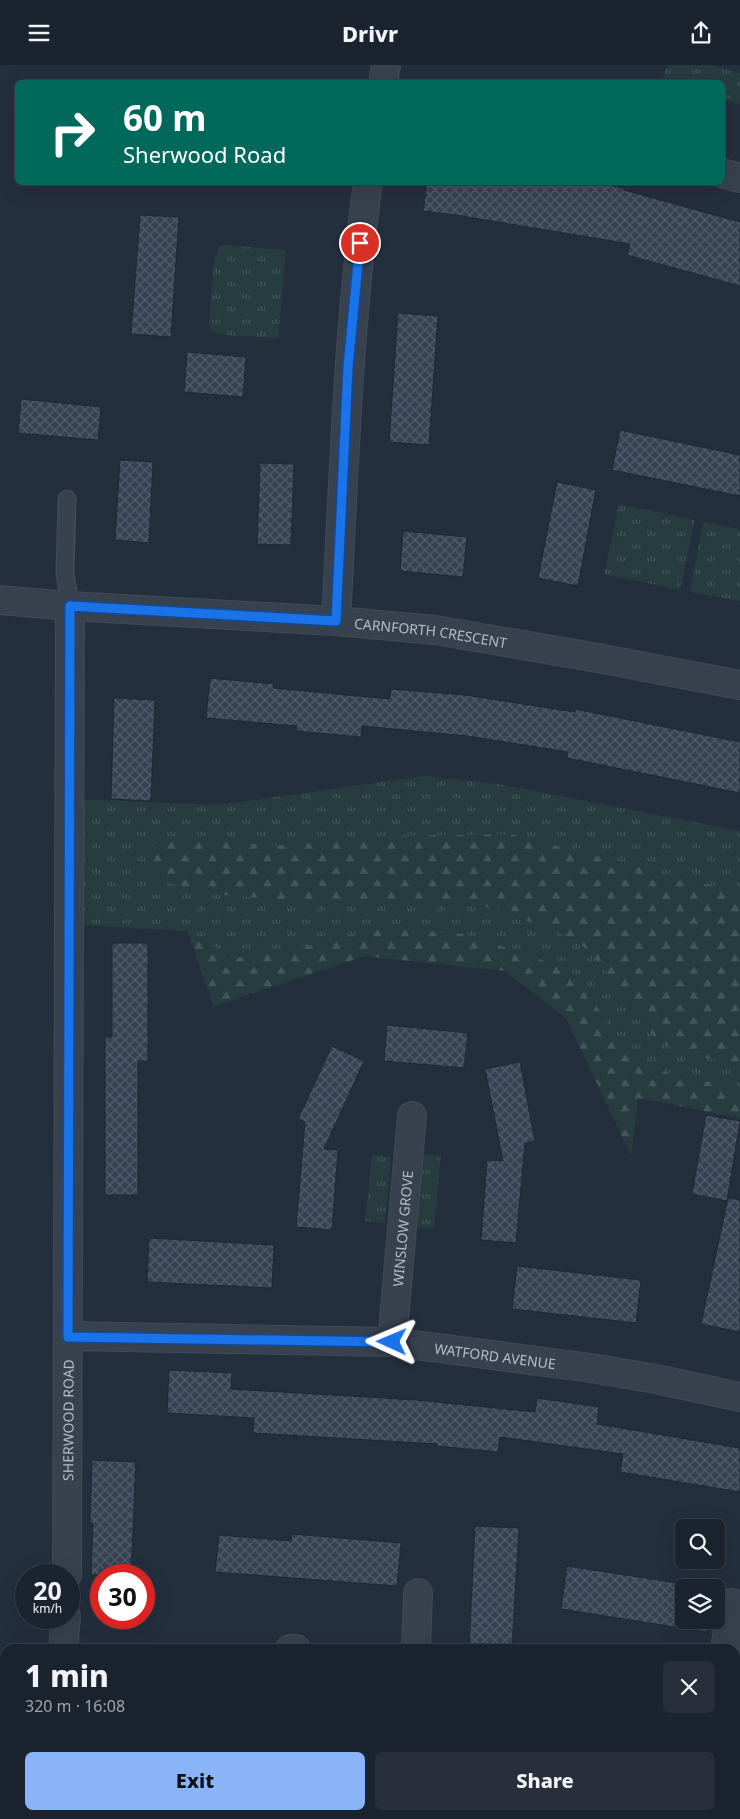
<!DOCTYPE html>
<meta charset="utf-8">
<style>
body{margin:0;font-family:"Noto Sans",sans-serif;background:#282f3a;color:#f1f3f6;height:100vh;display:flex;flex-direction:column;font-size:19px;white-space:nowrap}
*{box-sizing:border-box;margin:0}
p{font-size:16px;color:#a0a4aa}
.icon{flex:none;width:28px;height:28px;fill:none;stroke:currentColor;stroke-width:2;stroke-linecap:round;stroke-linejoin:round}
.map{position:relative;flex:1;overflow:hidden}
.details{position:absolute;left:0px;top:1579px;width:740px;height:176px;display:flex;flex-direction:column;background:#1b232e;border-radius:15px 15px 0 0;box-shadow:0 5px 20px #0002,0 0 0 1px #39404a}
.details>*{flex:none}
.top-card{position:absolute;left:15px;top:15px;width:710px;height:105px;border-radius:8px;box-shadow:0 5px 20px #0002,0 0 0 1px #39404a;background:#00695c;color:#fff;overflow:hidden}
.fabs{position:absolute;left:675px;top:1454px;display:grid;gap:10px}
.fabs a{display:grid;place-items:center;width:50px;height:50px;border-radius:8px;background:#1b232e;box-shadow:0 5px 20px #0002,0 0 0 1px #39404a;font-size:25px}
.speed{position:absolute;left:15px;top:1499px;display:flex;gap:10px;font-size:25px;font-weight:700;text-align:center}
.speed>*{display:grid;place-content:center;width:65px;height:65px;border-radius:50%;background:#1b232e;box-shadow:0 5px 20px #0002,0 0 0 1px #39404a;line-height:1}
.speed small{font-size:12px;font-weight:400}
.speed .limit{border:8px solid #d22;background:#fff;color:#111}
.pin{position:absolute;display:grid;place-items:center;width:42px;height:42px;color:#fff;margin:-21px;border:2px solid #fff;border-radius:50%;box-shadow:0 1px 5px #0007}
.me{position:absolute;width:55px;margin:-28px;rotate:271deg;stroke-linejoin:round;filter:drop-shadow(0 0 4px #0008)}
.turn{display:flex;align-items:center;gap:18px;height:105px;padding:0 25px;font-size:22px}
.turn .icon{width:65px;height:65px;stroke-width:2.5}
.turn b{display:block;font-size:35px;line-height:42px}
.round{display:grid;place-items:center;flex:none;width:52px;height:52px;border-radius:8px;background:#282f3a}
.headline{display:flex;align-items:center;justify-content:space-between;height:85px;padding:0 25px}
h1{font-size:30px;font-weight:800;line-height:38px}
.action{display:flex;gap:10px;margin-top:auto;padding:10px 25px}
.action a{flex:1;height:58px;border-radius:8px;background:#8ab4f8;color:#111;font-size:20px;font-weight:800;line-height:58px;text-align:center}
.action a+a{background:#282f3a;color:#f1f3f6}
header{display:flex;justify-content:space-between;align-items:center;height:65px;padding:0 25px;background:#1b232e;font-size:22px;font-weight:800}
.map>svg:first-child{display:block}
.grass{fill:url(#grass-tufts)}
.forest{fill:url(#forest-firs)}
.building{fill:url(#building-cross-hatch);stroke:#1f2835}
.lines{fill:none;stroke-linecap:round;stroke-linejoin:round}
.lane-casing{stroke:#414a57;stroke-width:19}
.street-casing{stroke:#414a57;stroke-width:30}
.lane{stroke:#38414e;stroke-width:16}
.street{stroke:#38414e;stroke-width:28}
.route-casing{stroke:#114b97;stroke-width:12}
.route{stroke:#1a73e8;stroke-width:9}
.labels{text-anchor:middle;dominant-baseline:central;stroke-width:5;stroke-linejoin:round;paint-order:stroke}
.street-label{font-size:14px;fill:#b4bcc9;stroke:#1d2633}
</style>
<header><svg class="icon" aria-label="menu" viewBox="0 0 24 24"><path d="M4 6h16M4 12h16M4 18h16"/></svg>Drivr<svg class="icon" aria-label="share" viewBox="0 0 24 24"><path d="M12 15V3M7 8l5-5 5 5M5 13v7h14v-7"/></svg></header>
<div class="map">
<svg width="740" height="1754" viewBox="0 0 740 1754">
<defs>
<pattern id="grass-tufts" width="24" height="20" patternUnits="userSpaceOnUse" patternTransform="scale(1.25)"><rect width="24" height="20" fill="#263c3f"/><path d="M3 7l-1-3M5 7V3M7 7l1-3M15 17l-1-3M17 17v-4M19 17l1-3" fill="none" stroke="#435659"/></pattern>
<pattern id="forest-firs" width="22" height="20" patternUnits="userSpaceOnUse" patternTransform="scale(1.25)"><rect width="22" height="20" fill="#263c3f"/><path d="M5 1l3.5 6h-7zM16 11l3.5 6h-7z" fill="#435659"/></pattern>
<pattern id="building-cross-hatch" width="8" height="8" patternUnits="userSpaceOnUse" patternTransform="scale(1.25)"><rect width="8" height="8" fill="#364354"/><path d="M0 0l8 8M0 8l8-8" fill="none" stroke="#515c6b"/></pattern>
</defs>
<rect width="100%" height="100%" fill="#242f3e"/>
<g class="grass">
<polygon points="667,0 708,0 740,8 740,39 723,35 722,18 662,17"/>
<polygon points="225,180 286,185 278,273 225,270 211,266 209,261 214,195 220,181"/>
<polygon points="619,439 695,455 680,525 604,509"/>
<polygon points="703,457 740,464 740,536 690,527"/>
<polygon points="424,711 499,719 740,766 740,1053 638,1033 631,1090 566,953 505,906 365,891 214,941 187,866 81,860 81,734 218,740"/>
<polygon points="417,1089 441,1091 434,1163 411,1161"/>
<polygon points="372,1090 391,1092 385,1158 365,1156"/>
</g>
<g class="forest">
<polygon points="511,769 740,828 740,999 719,996 676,985 656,974 601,900 577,875 493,843 408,834 282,835 200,828 174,819 155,814 146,798 153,780 175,771 275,781 379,771"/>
<polygon points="380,863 466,869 571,905 624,980 669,1009 740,1023 740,1053 638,1033 631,1090 566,953 505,906 365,891 214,941 187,866 233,893 277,888"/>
</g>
<g class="building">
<polygon points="427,118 595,118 624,123 624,125 740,157 740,221 627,190 630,179 456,150 423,146"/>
<polygon points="140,150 179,152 171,272 131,269"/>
<polygon points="398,248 438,251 429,380 389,377"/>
<polygon points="187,287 246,292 243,332 184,327"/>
<polygon points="21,334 101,342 98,375 18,368"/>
<polygon points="620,365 740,390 740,431 612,405"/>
<polygon points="120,395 153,397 149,478 115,475"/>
<polygon points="260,398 294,399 291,480 257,479"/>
<polygon points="557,417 596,425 578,521 538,513"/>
<polygon points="403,466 467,472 463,512 400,506"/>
<polygon points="210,613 274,619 273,623 390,634 391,624 465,630 575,647 575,644 740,677 740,728 567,693 568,687 467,671 362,661 361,672 296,666 297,661 206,653"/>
<polygon points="114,633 155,635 151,736 111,734"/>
<polygon points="112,878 148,878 148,996 138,996 138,1130 105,1130 105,972 112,972"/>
<polygon points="387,960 468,968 464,1003 384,996"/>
<polygon points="332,981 364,996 324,1084 338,1085 332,1165 296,1162 305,1057 298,1054"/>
<polygon points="520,997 535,1076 525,1078 516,1178 481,1175 487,1095 503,1096 485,1004"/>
<polygon points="706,1050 740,1056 727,1136 692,1129"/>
<polygon points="728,1133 740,1135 740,1267 701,1259"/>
<polygon points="149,1173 274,1180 272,1223 147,1217"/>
<polygon points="517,1201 641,1215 636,1258 512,1244"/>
<polygon points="169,1305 232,1308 231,1324 416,1335 535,1347 537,1333 599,1342 597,1359 740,1383 740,1427 620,1407 623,1389 500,1372 498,1387 437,1381 437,1379 253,1368 254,1353 167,1348"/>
<polygon points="92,1395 136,1397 131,1510 91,1510 93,1458 90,1458"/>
<polygon points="475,1461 519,1463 512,1584 469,1584"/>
<polygon points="292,1469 401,1478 397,1521 215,1507 219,1470 291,1476"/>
<polygon points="567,1501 703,1522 684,1522 684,1555 708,1555 706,1567 561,1544"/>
</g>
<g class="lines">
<g class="lane-casing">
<polyline id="lane" points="67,434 65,508 70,541"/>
</g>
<g class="street-casing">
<g id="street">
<polyline points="383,18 386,0"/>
<polyline points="722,108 740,113"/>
<path id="s1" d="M 0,535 L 70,541 L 336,556 L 435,565 L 598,593 L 740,620"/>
<path d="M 336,556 C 344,409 348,263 368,118"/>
<path id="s2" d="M 68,1271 L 392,1277 L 591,1303 L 656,1314 L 740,1332"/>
<path id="s3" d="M 392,1277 L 412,1051"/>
<path id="s4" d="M 67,1510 L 70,541"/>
<polyline points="63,1584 66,1552"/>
<polyline points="290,1584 296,1584"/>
<polyline points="416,1584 418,1528"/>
<polyline points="725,1584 732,1538"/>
<polyline points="49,1754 50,1750"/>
<polyline points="414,1754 414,1750"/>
<polyline points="698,1754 699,1750"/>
</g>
</g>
<use href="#lane" class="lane"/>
<use href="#street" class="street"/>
</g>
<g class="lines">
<g class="route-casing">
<polyline id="route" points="360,178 348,302 336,556 70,541 68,1272 392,1277"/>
</g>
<use href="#route" class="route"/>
</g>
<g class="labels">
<g class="street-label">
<text stroke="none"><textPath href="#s1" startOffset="432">CARNFORTH CRESCENT</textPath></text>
<text stroke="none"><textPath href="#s3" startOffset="114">WINSLOW GROVE</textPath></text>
<text stroke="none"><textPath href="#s2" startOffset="428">WATFORD AVENUE</textPath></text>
<text stroke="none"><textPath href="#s4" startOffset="155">SHERWOOD ROAD</textPath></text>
</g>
</g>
</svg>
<div class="fabs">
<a><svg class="icon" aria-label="search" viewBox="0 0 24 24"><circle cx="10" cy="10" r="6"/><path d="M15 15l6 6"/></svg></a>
<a><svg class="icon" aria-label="layers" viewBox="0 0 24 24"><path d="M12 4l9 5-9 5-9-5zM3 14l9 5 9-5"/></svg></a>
</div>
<div class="speed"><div>20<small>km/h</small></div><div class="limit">30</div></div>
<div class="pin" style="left:360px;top:178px;background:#d93025"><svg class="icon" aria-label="arrive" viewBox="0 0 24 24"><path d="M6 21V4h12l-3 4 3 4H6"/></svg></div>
<svg class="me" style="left:392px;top:1277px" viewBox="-20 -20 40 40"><path d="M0-17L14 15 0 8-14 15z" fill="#1a73e8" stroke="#fff" stroke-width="4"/></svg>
<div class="top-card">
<div class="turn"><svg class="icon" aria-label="right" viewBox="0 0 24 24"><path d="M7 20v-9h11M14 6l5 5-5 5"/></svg><div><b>60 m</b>Sherwood Road</div></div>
</div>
<section class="details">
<div class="headline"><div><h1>1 min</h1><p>320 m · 16:08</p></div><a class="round"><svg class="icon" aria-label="close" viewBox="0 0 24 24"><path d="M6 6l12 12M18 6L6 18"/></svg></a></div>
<div class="action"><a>Exit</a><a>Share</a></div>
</section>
</div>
